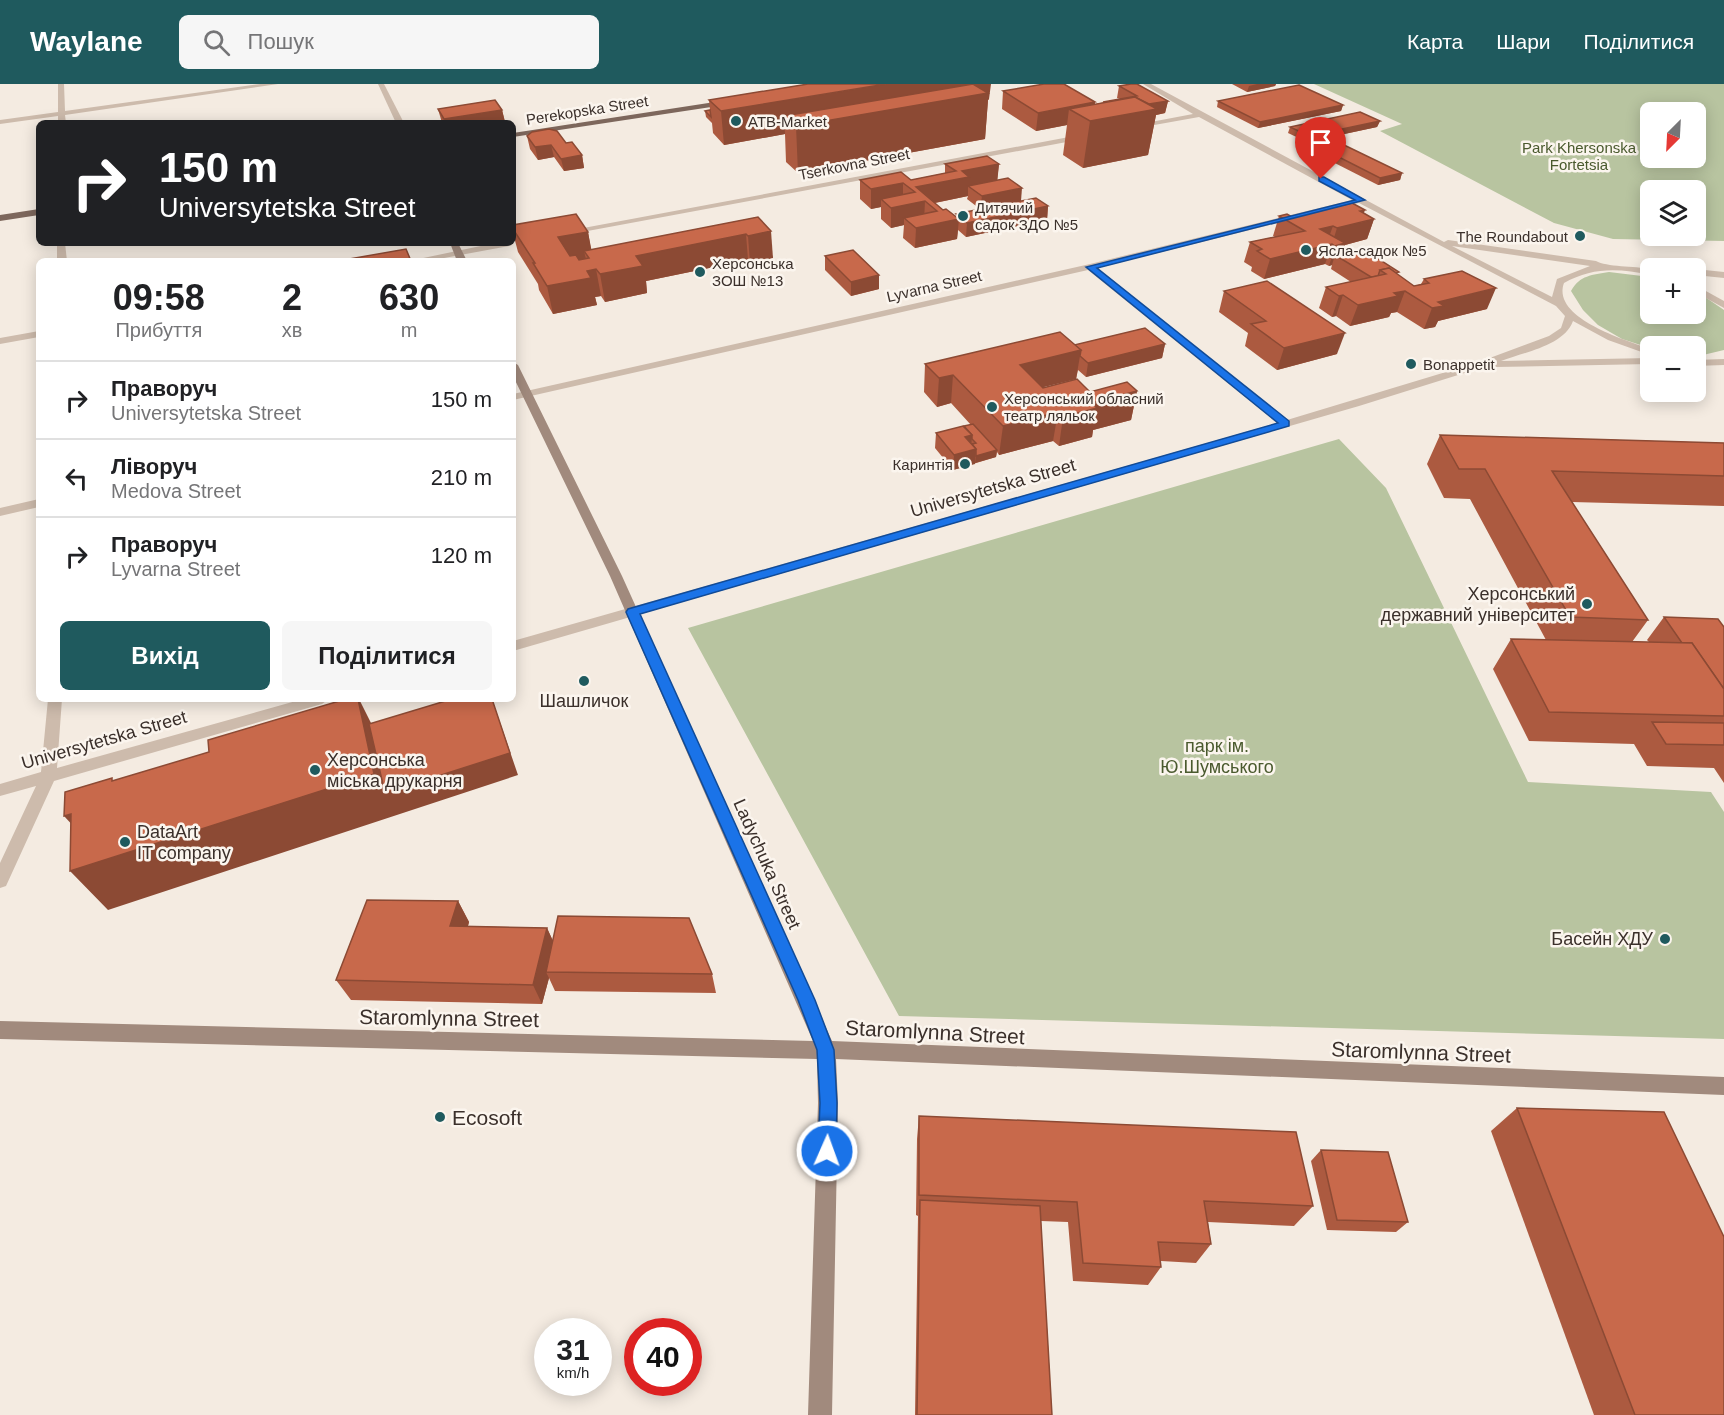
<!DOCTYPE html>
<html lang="uk">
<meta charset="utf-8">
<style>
body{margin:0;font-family:Helvetica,sans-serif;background:#f6f6f6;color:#202124;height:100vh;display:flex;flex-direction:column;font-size:22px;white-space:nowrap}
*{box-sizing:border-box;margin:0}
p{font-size:20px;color:#757577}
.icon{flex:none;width:33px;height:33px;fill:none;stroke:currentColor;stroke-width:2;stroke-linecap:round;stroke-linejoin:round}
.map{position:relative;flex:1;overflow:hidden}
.sheet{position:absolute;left:36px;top:174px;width:480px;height:444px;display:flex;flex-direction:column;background:#fff;border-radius:9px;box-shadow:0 3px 15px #0003}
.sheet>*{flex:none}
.hud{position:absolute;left:36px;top:36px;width:480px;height:126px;border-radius:9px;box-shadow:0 3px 15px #0003;background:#202124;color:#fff;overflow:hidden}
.needle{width:39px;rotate:204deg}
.buttons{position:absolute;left:1640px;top:18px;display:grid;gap:12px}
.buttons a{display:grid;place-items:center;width:66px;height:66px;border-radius:9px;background:#fff;box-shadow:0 3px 15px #0003;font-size:30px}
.speed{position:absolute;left:534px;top:1234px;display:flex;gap:12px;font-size:30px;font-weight:700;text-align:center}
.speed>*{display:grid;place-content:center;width:78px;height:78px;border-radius:50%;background:#fff;box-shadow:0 3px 15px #0003;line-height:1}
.speed small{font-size:15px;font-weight:400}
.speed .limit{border:9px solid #d22;background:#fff;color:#111}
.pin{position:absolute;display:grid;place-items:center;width:51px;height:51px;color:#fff;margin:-62px -26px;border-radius:50% 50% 50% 0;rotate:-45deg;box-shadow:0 0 6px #0007}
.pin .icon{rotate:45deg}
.me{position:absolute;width:66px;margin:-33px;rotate:2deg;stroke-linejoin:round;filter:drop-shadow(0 0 4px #0008)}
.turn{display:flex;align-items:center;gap:21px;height:126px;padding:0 24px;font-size:27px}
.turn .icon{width:78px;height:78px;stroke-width:2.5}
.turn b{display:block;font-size:42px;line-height:51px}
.eta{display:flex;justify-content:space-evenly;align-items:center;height:102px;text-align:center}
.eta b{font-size:36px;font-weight:700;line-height:42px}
.primary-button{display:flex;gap:12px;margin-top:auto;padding:12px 24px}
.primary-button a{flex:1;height:69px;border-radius:9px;background:#1f5a5e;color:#fff;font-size:24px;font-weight:700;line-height:69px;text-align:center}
.primary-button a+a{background:#f6f6f6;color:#202124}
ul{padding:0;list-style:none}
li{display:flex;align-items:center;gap:18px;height:78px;padding:0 24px;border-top:2px solid #e0e0e0}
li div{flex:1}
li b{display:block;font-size:22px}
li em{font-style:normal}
header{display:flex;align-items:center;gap:36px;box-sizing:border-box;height:84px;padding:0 30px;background:#1f5a5e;color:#fff}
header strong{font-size:28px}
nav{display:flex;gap:33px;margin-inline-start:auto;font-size:21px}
.search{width:420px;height:54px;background:#f6f6f6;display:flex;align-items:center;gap:15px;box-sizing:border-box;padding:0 21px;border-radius:9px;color:#757577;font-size:22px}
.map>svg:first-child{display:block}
.green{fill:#b8c4a0;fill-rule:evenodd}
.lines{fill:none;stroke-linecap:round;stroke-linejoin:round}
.street{fill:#cdbbac;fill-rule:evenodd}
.secondary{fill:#a18a7d;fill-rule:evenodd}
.primary{fill:#7d675c;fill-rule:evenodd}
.wall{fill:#ac5a40;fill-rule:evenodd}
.shaded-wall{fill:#8c4a34}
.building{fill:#c8694b;stroke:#8c4a34;stroke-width:1.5}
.route{fill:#1a73e8;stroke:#114b97;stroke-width:1.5}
.poi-dot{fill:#1f5a5e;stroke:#fbf5ee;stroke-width:2}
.labels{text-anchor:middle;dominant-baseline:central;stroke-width:5;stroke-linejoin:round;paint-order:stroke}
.far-street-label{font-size:15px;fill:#3b302b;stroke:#fbf5ee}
.far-poi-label{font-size:15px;fill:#3b302b;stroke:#fbf5ee;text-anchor:start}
.far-park-label{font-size:15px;fill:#4a5a2e;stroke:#fbf5ee}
.street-label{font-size:18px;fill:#3b302b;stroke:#fbf5ee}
.poi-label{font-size:18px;fill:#3b302b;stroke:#fbf5ee;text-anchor:end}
.park-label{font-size:18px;fill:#4a5a2e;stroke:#fbf5ee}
.near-street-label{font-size:21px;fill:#3b302b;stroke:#fbf5ee}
.near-poi-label{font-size:21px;fill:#3b302b;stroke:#fbf5ee;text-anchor:start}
</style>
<header>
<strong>Waylane</strong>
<div class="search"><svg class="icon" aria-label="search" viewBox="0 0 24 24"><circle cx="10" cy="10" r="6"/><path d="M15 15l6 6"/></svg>Пошук</div>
<nav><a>Карта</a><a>Шари</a><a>Поділитися</a></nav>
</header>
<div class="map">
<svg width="1724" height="1331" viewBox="0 0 1724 1331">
<rect width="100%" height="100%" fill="#f4ebe1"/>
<g class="green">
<path d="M 1314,0 L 1724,0 L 1724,157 L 1613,155 L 1554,139 L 1380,47 L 1402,40 ZM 1695,28 L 1695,74 L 1650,74 L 1650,28 ZM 1695,106 L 1695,152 L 1650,152 L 1650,106 Z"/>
<path d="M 1609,188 L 1650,193 L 1650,230 L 1695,230 L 1695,207 L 1699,209 L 1724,226 L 1724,266 L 1703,271 L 1695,271 L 1695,262 L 1650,264 L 1622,255 L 1598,241 L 1583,226 L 1571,207 C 1580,191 1592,191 1609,188 Z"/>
<polygon points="1339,355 1386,404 1528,698 1711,708 1724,728 1724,955 899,932 688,544"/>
</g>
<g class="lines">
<g class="street">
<polygon points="58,0 64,0 65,27 260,0 278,0 65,31 66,39 58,39 58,32 0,40 0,36 58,28"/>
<polygon points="378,0 384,0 404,39 396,39"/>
<path d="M 1143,0 L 1151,0 L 1444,158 L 1448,156 L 1596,177 C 1606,183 1635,182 1650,185 L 1650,191 C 1619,184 1592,183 1564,199 C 1551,234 1625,256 1650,265 L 1650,271 L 1608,256 L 1573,237 C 1564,262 1524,268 1501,277 L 1650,274 L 1650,280 L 1495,283 L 1490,281 L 1359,322 L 513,567 L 513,557 L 1277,339 L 1088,186 L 513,316 L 513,310 L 1090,180 L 1352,116 L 1199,33 L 1132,45 L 1135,41 L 1193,30 ZM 1359,119 L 1556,222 L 1565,232 L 1561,244 L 1549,252 L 1479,278 L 1287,336 L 1097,184 ZM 1452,162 L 1590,182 L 1557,195 L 1552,213 Z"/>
<polygon points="1085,50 1088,50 1088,54 566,151 562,148"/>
<polygon points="513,158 513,159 512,161 509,162 428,177 409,177 495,159"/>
<polygon points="57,159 65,159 67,177 57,177"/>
<polygon points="1695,185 1724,188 1724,194 1695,191"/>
<polygon points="1695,201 1724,217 1724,224 1695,208"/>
<polygon points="39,247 39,253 0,260 0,254"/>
<polygon points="1724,275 1724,281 1695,282 1695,276"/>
<polygon points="39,415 39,423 0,432 0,424"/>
<polygon points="48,615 62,615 57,684 303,615 329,615 322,620 54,697 6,802 0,804 0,779 36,702 0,712 0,700 41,688"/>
</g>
<g class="secondary">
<polygon points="450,159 458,159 467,177 457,177"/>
<polygon points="513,278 518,281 622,492 832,957 1724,993 1724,1011 836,975 838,1019 832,1331 808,1331 818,1019 817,975 0,955 0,937 813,957 610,492 513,292"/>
</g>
<g class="primary">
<polygon points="728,16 731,20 513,53 513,49"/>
<polygon points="39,125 39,131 0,137 0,131"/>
</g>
</g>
<g class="wall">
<polygon points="1232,0 1276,0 1275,2 1247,8"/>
<polygon points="1119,2 1168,17 1165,29 1156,31 1148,71 1083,84 1063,71 1067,41 1036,47 1002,25 1003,7 1095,18 1095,20 1120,15 1117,14"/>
<polygon points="989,15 988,16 985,55 798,89 786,78 785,50 724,61 713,49 712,39 706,33 705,27 710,26 709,16"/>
<polygon points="1218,17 1343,21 1341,27 1258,44 1217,23"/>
<polygon points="438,25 502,26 505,38 499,39 442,39"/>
<polygon points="1380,37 1377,43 1307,58 1288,49 1290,43"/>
<polygon points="527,52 566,59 582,71 584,84 564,87 554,73 538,76 530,65"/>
<polygon points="1323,65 1402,89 1400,96 1378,101 1321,72"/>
<path d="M 945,80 L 999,80 L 997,96 L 1021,117 L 1048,122 L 1047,136 L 966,153 L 958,146 L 957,155 L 915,164 L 903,154 L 904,141 L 891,144 L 881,135 L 881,123 L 871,125 L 860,115 L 860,96 L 911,96 L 945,89 ZM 968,112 L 967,115 L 980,125 L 956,130 L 956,133 L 943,126 L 935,119 Z"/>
<polygon points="1364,129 1374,135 1367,155 1345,161 1342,170 1398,191 1414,202 1421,200 1424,195 1487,225 1438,237 1435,243 1424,245 1397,228 1391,229 1389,233 1350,242 1336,232 1332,233 1319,224 1326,203 1351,198 1331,185 1332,181 1329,182 1325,180 1264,195 1251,187 1252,183 1244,178 1250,158 1275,153 1273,152 1279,132 1292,133"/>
<polygon points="758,133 773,174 750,179 748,176 646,197 647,209 605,218 601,212 595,213 597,221 553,230 539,206 538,200 518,168 513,149 513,141 588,148 591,166"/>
<polygon points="825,172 879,191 879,205 851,212 825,186"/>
<polygon points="1224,207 1337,270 1277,286 1245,262 1248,249 1219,228"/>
<polygon points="1165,260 1162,274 1086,293 1078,286 1076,295 1042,303 1090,308 1137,307 1131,336 1093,346 1092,353 1059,362 1053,357 999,371 997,368 996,373 953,386 935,364 936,349 971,341 951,319 937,323 924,308 925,280 1074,261"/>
<polygon points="1440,351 1724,359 1724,422 1572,418 1648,536 1632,558 1649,558 1647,556 1664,533 1724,543 1724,699 1714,684 1647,682 1634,660 1529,657 1493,585 1511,555 1546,556 1470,415 1444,414 1427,380"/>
<polygon points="458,817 469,838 468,842 547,844 553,857 712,890 716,909 555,907 549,894 542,920 351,916 336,896"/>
<polygon points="1517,1024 1724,1331 1594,1331 1491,1047"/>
<polygon points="919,1032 1313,1122 1294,1142 1208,1138 1211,1160 1196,1179 1161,1177 1161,1183 1148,1201 1073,1197 1068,1138 1041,1137 1052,1331 915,1331 918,1132 916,1131 917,1055"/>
<polygon points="1321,1066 1408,1138 1396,1148 1327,1146 1311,1077"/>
</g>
<g class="shaded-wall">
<polygon points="886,0 991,0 989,15 988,16 985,55 798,89 796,42 784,32 785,50 724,61 721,27"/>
<polygon points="1257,0 1276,0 1275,2 1247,8 1249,2"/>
<polygon points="1168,17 1165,29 1156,31 1148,71 1083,84 1090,37 1116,26"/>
<polygon points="1095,18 1092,36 1069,25 1067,41 1036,47 1038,29"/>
<polygon points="1343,21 1341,27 1258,44 1260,38"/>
<polygon points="502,26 505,38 499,39 445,39 444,35"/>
<polygon points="1380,37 1377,43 1307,58 1309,52"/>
<polygon points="551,61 554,73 538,76 535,63"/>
<polygon points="582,71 584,84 564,87 561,75"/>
<polygon points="999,80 997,100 968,102 968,112 929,120 925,117 924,137 904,134 904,141 891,144 891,124 915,119 916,103 962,87"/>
<polygon points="1402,89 1400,96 1378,101 1380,94"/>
<polygon points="903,99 903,118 881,115 881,123 871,125 871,105"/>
<polygon points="1022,104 1021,117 980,125 982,112"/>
<polygon points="1048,122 1047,136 966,153 967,139"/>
<polygon points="1365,126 1360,139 1374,135 1367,155 1345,161 1340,174 1335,171 1332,181 1329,182 1335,162 1332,160 1337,144 1360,127"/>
<polygon points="959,135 957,155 915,164 916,144"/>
<polygon points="1333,142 1326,161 1332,160 1325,180 1264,195 1270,175 1320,145"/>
<polygon points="771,147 773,174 750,179 748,152"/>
<polygon points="588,148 593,174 584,167 586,175 564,180 558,153"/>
<polygon points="746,150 748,176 646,197 647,209 605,218 600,190 636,172"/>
<polygon points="596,185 601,212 595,213 597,221 553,230 547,202 587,187"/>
<polygon points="879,191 879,205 851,212 851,198"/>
<polygon points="1496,204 1487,225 1438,237 1435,243 1424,245 1432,224 1438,218"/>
<polygon points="1405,207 1397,228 1391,229 1389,233 1350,242 1358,221 1394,209"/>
<polygon points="1343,211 1336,232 1332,233 1339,212"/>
<polygon points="1345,249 1337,270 1277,286 1284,264"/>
<polygon points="1165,260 1162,274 1086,293 1088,279"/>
<polygon points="1081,266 1076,295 1016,310 1020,281"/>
<polygon points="953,291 951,319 937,323 939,294"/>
<polygon points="1137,307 1131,336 1093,346 1092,353 1059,362 1063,333 1092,319"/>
<polygon points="1058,328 1053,357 999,371 1003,342"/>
<polygon points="972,351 971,366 976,365 975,380 953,386 954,371 965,353"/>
<polygon points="997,366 996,373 975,379 976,372"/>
<polygon points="358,615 359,615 378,653 492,615 518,691 108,826 70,787"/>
<polygon points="71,730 101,772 64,732"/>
<polygon points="458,817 469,838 462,862 450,842"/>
<polygon points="547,844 556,864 546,888 549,894 542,920 533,901"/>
</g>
<g class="building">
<polygon points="808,0 886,0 721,27 709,16"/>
<polygon points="973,0 988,9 796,42 784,32"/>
<polygon points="1044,0 1064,0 1095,18 1038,29 1003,7"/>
<polygon points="1131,0 1137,0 1168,17 1149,20 1135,13 1103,18 1137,12 1119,2"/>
<polygon points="1299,1 1343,21 1260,38 1218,17"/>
<polygon points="1135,13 1157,25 1090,37 1069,25"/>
<polygon points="495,16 502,26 444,35 438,25"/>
<polygon points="710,26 711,33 705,27"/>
<polygon points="1360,28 1380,37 1309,52 1290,43"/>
<polygon points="549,45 557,47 566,59 572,58 582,71 561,75 551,61 535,63 527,52 532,48"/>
<polygon points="1344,61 1402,89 1380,94 1323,65"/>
<polygon points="987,72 999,80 962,87 969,93 916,103 943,126 946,125 959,135 916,144 904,134 937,127 925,117 891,124 881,115 915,108 903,99 871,105 860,96 901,88 911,96 956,87 945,80"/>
<polygon points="1008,94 1022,104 982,112 968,102"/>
<polygon points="1036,114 1048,122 967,139 956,130"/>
<polygon points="1352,119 1365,126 1360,127 1374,135 1337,144 1333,142 1320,145 1345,159 1335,162 1332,160 1270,175 1257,167 1262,165 1250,158 1305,147 1279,132 1287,130 1292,133"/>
<polygon points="576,130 588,148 558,153 570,172 576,171 579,176 589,174 584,167 758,133 771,147 748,152 746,150 636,172 643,182 600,190 596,185 587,187 591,194 547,202 533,179 535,179 513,145 513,141"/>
<polygon points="406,165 411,177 338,177"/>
<polygon points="1363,165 1399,188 1396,189 1389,184 1380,186 1378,192 1371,193 1335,171"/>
<polygon points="853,166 879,191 851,198 825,172"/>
<polygon points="1389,184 1414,202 1429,199 1424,195 1462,187 1496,204 1438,218 1444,222 1432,224 1405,207 1394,209 1398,212 1358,221 1343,211 1339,212 1326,203 1386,190 1380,186"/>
<polygon points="1267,197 1345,249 1284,264 1251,240 1266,237 1224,207"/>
<polygon points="1145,244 1165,260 1088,279 1080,272 1081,266 1074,261"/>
<polygon points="1060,248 1081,266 1020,281 1043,304 1077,295 1090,308 1127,298 1137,307 1092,319 1097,324 1063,333 1058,328 1003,342 953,291 939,294 925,280"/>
<polygon points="973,340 997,366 976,372 976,365 972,360 976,359 972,355 972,351 964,342"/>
<polygon points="963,342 972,351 965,353 976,365 954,371 936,349"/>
<polygon points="1440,351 1724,359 1724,392 1552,387 1648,536 1570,533 1485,385 1459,385"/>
<polygon points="1664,533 1718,535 1724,543 1724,605 1692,559 1682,559"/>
<polygon points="1511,555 1692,559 1724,605 1724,632 1549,628"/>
<polygon points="346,615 358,615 374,690 70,787 71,730 64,732 65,708 112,694 112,697 209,668 208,656"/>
<polygon points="452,615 492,615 510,669 385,709 369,640"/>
<polygon points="1652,638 1724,639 1724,661 1666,660"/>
<polygon points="367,816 458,817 450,842 547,844 533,901 336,896"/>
<polygon points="558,832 689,834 712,890 546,888"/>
<polygon points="1517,1024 1664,1028 1724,1153 1724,1331 1635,1331"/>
<polygon points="919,1032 1296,1048 1313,1122 1204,1117 1211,1160 1158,1158 1161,1183 1083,1179 1077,1118 919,1111"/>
<polygon points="1321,1066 1388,1068 1408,1138 1337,1136"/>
<polygon points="920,1116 1040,1122 1052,1331 917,1331"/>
</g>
<polygon class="route" points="1319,93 1324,93 1365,116 1097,184 1289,337 1289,342 640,530 815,916 834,966 837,1019 836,1067 833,1074 827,1076 821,1074 818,1067 820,1019 817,966 798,916 626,528 628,525 1278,339 1086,183 1355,116 1319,97"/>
<g class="poi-dot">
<circle cx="736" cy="37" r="6"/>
<circle cx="963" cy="132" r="6"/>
<circle cx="1580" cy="152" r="6"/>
<circle cx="1306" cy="166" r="6"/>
<circle cx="700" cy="188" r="6"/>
<circle cx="1411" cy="280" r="6"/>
<circle cx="992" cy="323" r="6"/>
<circle cx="965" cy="380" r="6"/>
<circle cx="1587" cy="520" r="6"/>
<circle cx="584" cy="597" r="6"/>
<circle cx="315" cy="686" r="6"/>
<circle cx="125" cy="758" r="6"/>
<circle cx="1665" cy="855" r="6"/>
<circle cx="440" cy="1033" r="6"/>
</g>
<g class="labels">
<g class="far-street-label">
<text transform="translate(587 26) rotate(-9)">Perekopska Street</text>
<text transform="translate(854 80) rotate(-11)">Tserkovna Street</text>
<text transform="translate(934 202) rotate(-13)">Lyvarna Street</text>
</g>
<g class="far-poi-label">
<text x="748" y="37">ATB-Market</text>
<text x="975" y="123">Дитячий<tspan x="975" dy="17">садок ЗДО №5</tspan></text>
<text x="1568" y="152" text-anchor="end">The Roundabout</text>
<text x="1318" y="166">Ясла-садок №5</text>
<text x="712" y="179">Херсонська<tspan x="712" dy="17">ЗОШ №13</tspan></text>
<text x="1423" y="280">Bonappetit</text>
<text x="1004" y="314">Херсонський обласний<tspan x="1004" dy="17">театр ляльок</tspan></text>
<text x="953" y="380" text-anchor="end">Каринтія</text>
</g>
<g class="far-park-label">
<text x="1579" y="63">Park Khersonska<tspan x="1579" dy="17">Fortetsia</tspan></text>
</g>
<g class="street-label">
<text transform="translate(993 404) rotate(-16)">Universytetska Street</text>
<text transform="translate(104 656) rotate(-16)">Universytetska Street</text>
<text transform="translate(767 780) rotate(66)">Ladychuka Street</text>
</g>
<g class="poi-label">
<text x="1575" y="510">Херсонський<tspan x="1575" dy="21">державний університет</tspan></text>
<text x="584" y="617" text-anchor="middle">Шашличок</text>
<text x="327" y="676" text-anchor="start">Херсонська<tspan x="327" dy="21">міська друкарня</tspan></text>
<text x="137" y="748" text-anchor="start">DataArt<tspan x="137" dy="21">IT company</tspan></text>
<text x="1653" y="855">Басейн ХДУ</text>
</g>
<g class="park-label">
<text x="1217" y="662">парк ім.<tspan x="1217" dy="21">Ю.Шумського</tspan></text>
</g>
<g class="near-street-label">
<text transform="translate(449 934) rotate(1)">Staromlynna Street</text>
<text transform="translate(935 948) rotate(3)">Staromlynna Street</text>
<text transform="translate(1421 968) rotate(2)">Staromlynna Street</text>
</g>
<g class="near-poi-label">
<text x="452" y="1033">Ecosoft</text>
</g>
</g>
</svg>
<div class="buttons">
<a><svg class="needle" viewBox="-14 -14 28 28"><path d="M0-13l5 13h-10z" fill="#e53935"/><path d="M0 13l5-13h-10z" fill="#757577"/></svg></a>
<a><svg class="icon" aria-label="layers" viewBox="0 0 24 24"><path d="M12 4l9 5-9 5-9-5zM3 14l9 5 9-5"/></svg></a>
<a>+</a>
<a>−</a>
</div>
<div class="speed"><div>31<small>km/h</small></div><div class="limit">40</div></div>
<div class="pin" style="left:1321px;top:95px;background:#d93025"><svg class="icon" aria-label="arrive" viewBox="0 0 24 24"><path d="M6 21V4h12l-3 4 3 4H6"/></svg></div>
<svg class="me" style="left:827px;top:1067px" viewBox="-20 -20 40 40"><circle r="17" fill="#1a73e8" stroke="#fff" stroke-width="3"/><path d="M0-11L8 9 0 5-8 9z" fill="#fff"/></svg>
<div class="hud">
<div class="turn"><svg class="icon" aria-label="right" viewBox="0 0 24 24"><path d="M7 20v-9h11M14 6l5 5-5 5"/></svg><div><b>150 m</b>Universytetska Street</div></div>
</div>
<section class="sheet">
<div class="eta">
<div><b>09:58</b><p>Прибуття</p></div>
<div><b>2</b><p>хв</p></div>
<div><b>630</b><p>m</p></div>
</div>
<ul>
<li><svg class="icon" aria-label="right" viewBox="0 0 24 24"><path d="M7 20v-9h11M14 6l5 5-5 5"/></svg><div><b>Праворуч</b><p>Universytetska Street</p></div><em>150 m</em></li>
<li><svg class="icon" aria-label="left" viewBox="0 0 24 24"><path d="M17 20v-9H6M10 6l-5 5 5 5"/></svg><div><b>Ліворуч</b><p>Medova Street</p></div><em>210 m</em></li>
<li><svg class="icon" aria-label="right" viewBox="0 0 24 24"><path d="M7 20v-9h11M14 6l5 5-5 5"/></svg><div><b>Праворуч</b><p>Lyvarna Street</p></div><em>120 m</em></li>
</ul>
<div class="primary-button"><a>Вихід</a><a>Поділитися</a></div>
</section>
</div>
